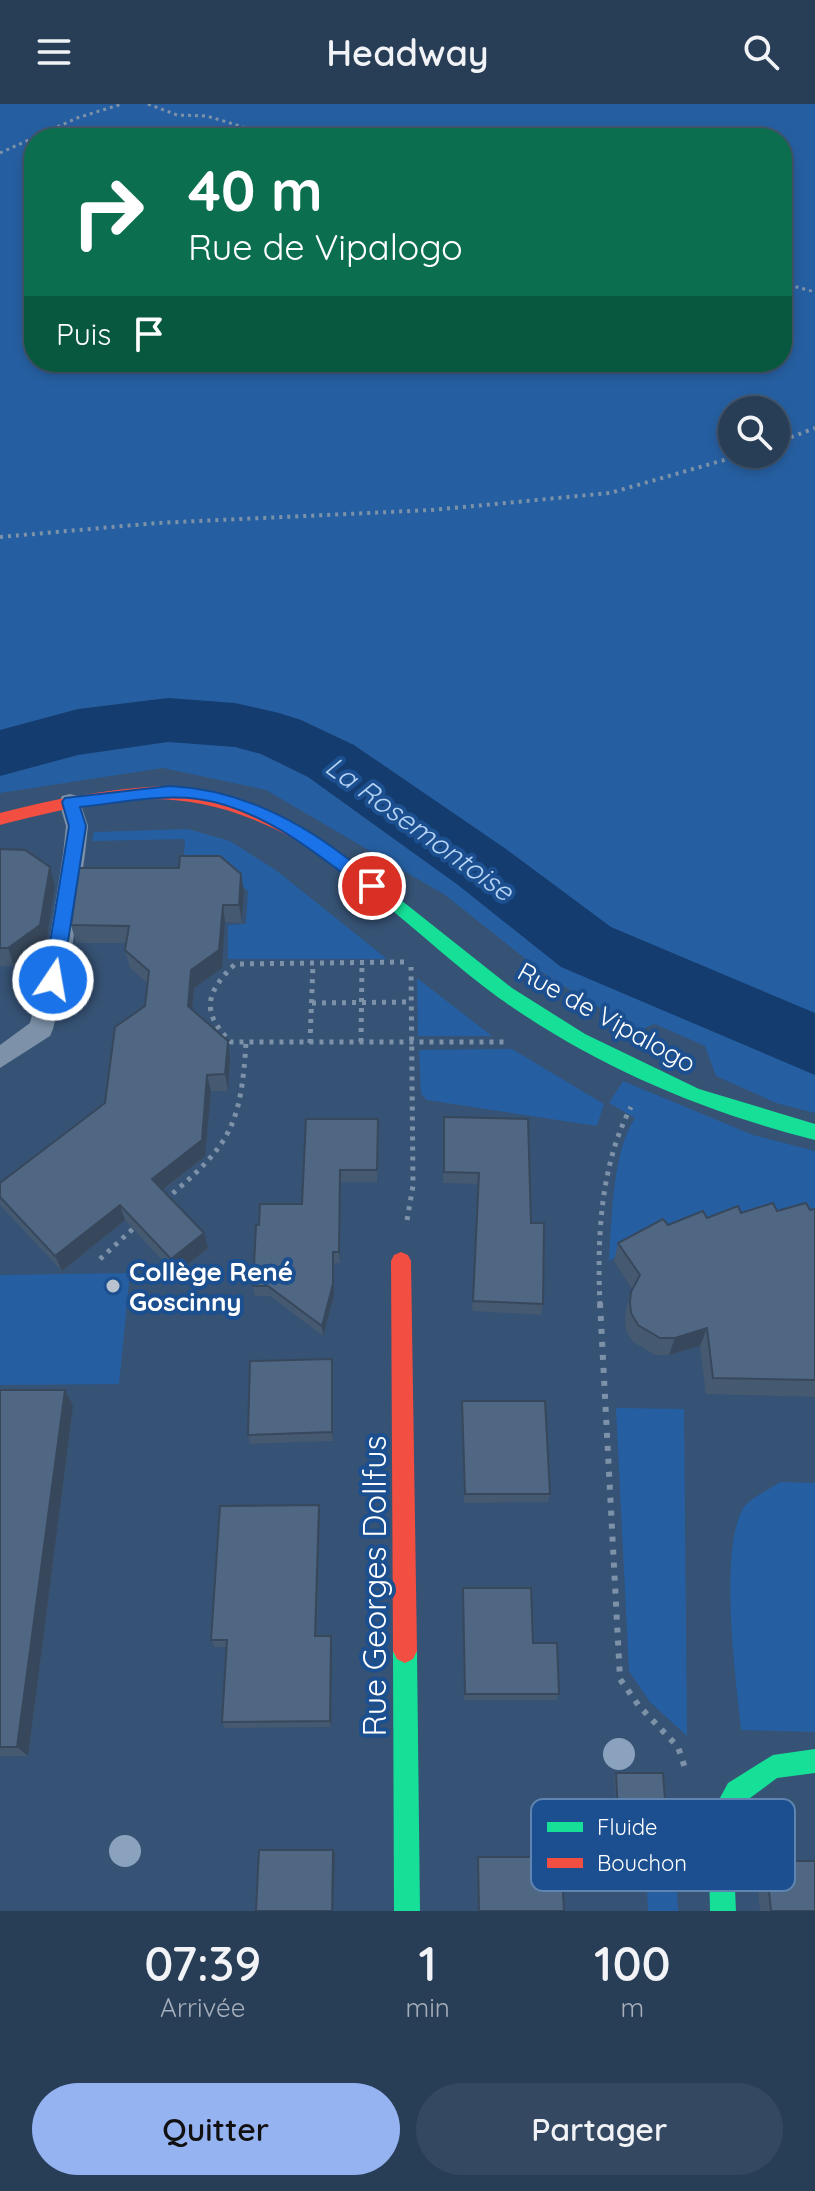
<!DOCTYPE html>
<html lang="fr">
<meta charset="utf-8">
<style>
body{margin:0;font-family:Quicksand,sans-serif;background:#344961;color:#f1f3f6;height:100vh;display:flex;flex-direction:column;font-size:30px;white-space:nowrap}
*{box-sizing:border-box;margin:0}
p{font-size:26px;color:#a5aeba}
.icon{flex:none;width:44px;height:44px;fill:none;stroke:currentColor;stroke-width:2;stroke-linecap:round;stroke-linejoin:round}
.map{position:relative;height:1807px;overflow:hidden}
.drawer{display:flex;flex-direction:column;background:#283e57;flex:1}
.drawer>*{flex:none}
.guide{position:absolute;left:24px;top:24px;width:768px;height:244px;border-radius:32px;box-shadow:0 4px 12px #0003,0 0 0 2px #44576d;background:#0b6e4f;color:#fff;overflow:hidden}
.fabs{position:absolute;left:718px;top:292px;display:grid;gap:16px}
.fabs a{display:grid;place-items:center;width:72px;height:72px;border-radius:50%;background:#283e57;box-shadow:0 4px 12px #0003,0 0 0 2px #44576d;font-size:40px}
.pin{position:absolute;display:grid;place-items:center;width:68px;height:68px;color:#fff;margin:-34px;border:4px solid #fff;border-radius:50%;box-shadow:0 2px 8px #0007}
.me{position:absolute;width:88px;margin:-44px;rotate:12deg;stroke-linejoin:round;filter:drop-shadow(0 0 6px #0008)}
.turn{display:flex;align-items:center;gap:28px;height:168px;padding:0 32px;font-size:36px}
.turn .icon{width:104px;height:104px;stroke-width:2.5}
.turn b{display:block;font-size:56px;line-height:68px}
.then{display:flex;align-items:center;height:76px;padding:0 32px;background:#0003;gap:16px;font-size:30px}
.eta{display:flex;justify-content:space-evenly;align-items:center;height:136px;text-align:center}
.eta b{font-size:48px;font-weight:600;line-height:56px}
.primary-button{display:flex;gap:16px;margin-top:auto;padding:16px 32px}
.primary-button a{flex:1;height:92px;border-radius:48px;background:#95b2f1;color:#111;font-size:32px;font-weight:600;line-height:92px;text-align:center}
.primary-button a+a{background:#344961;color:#f1f3f6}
header{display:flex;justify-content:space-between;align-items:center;height:104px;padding:0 32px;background:#283e57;font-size:36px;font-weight:600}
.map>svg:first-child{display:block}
.green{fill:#265fa1;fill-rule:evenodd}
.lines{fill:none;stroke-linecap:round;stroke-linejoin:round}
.river{fill:#153c6e;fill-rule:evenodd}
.path-far3{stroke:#7d92a8;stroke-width:3;stroke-dasharray:3 4;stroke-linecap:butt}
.path-far2{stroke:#7d92a8;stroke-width:4;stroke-dasharray:3 5;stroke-linecap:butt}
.path-far1{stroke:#7d92a8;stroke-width:5;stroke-dasharray:4 6;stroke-linecap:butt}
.path{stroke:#7d92a8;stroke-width:6;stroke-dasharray:5 8;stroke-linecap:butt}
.lane{fill:#7d92a8;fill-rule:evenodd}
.fast{fill:#16e098;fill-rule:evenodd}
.jam{fill:#f24e42;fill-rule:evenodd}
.tree{fill:#8aa2be}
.wall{fill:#455971}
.shaded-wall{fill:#38485c}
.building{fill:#506783;stroke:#38485c;stroke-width:2}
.route{fill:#1a73e8;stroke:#114b97;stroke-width:2}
.poi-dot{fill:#b9c2ce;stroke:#1b4f8f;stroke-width:3}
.labels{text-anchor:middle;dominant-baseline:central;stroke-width:8;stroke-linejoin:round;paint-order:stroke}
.street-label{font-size:26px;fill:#fff;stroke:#1b4f8f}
.poi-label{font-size:26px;font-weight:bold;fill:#fff;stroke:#1b4f8f;text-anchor:start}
.water-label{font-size:28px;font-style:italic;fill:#b5d3f5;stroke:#1b4f8f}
.near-street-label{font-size:32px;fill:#fff;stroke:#1b4f8f}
.key{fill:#1b4f8f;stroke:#5f84b1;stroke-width:2}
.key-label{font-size:22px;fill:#fff}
</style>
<header><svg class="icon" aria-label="menu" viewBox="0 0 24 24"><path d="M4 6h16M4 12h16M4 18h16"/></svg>Headway<svg class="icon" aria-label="search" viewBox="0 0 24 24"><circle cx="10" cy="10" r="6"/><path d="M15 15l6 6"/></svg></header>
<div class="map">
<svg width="815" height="1807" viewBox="0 0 815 1807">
<rect width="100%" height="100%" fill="#365274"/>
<g class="green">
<path d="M 0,0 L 815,0 L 815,1009 L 776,999 L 716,972 L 705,942 L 655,920 L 638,927 L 546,871 L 445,791 L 266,686 L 163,664 L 0,689 ZM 34,34 L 782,34 L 782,258 L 34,258 ZM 732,306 L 776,306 L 776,350 L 732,350 Z"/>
<polygon points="188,725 230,737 277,767 387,855 228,855 228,821 246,820 248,787 225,768 183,768 185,735 92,737 94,728"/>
<polygon points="417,874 492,932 418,932"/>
<polygon points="512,945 604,1000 597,1022 427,996 421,990 419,946"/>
<path d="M 623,977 L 753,1031 L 815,1047 L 815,1113 L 651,1132 L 609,1157 C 612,1115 612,1048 635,1014 L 609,999 Z"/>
<polygon points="130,1169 119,1280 0,1281 0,1171"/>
<polygon points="616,1304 684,1305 687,1632 650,1598 629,1567"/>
<path d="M 780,1378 L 815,1379 L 815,1628 L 741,1626 C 736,1576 718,1444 744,1403 C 751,1394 770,1385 780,1378 Z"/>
<polygon points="644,1718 674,1720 678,1807 648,1807"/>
</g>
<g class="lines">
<polygon class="river" points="168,594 235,599 279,609 301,616 354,641 506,745 611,823 815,909 815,971 561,863 458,781 308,673 261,650 235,643 168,638 78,651 0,672 0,626 78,605"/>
<g class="path-far3">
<polyline points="148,0 177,11 207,12 279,34"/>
<polyline points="0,49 77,14 122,0"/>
<polyline points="782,179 815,188"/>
</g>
<g class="path-far2">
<polyline points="776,339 815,324"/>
<polyline points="0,433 157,419 431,406 610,389 745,350"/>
</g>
<g class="path-far1">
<path d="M 404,858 L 235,860 C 206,888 200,908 231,938 L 508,938"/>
<polyline points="312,899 410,898"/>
<polyline points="361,938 362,859"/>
<polyline points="310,939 313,860"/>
<path d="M 165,1096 C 229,1042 241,1024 246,938"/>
<polyline points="407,1116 413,1082 411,863"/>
<polyline points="100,1155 136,1122"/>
<path d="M 600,1201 C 597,1135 600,1062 631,1003"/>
</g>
<polyline class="path" points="600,1199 620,1575 639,1602 678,1643 686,1667"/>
<polygon class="lane" points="70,690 78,692 88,722 85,750 71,852 53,925 50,932 0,964 0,941 30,919 47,852 63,750 66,722 59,698 62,692"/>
<g class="fast">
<path d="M 387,785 L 512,884 L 585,930 L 699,985 L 815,1020 L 815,1036 C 701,1007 595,962 499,894 C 458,864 420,829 381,797 L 378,792 L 381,787 Z"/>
<polygon points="405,1535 413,1539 417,1547 420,1807 394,1807 393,1547 397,1539"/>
<polygon points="815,1645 815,1669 777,1674 746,1697 732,1719 736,1807 710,1807 708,1716 728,1679 773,1651"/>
</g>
<g class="jam">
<path d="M 162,682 C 241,690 299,717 363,765 C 374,773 389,781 396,792 L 393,797 C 387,799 387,800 381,797 C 369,791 358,779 347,771 C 325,754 300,737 275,725 C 175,677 103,695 0,721 L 0,709 C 54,695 106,685 162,682 Z"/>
<polygon points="401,1148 408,1151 411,1157 417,1547 413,1555 405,1559 397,1555 393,1547 391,1157 394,1151"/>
</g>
</g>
<g class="tree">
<circle cx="619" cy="1650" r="16"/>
<circle cx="125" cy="1747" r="16"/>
</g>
<g class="wall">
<polygon points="0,745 50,763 55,782 46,840 14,862 0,862"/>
<polygon points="241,770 244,788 242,819 225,818 222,864 194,884 192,906 228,937 230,954 228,987 211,987 205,1052 163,1086 204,1129 208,1144 175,1170 125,1116 62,1167 0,1101 0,1079 105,999 145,902 147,879 130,864 125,846 126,839 76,839 71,821"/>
<polygon points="444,1013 531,1119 543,1200 541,1211 472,1207 478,1080 443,1079"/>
<polygon points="379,1027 377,1078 340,1078 340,1159 334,1159 334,1191 323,1232 270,1192 255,1192 253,1182 259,1121 302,1100"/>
<polygon points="815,1105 815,1293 706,1290 700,1242 669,1251 655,1251 633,1238 626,1227 625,1215 626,1206 632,1185 614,1157 618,1139 668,1121 707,1114 741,1109"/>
<polygon points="332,1255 333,1337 250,1340 248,1331"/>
<polygon points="0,1286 65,1286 73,1302 28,1652 0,1652"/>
<polygon points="462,1297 550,1390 548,1398 464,1399"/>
<polygon points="319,1401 320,1410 317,1532 332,1539 331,1623 225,1624 222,1618 227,1543 214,1543 211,1536"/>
<polygon points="463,1484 533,1539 559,1590 557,1596 464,1596"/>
<polygon points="616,1669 666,1710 664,1712 617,1712 614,1672"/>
<polygon points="478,1753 564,1807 478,1807 477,1757"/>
<polygon points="766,1757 815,1807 760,1807 756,1763"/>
</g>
<g class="shaded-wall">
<polygon points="50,763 55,782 46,840 14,862 8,844"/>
<polygon points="241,770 244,788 242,819 239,801"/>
<polygon points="223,801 225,818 222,864 194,884 191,919 188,902 191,866"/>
<polygon points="228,937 230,954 228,987 225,970"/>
<polygon points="207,971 211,987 205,1052 157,1090 152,1075"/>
<polygon points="340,1066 340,1159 339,1148"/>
<polygon points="120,1101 125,1116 62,1167 55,1152"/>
<polygon points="204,1129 208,1144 175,1170 171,1155"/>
<polygon points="333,1148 334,1191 323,1232 322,1222"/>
<polygon points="707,1224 700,1242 669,1251 675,1234"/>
<polygon points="332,1255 333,1265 333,1337 332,1328"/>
<polygon points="65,1286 73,1302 28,1652 17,1643"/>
<polygon points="319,1401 320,1410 316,1539 315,1532"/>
<polygon points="331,1532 332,1539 331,1623 330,1617"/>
<polygon points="333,1746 335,1749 333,1807 332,1807"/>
</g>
<g class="building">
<polygon points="0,745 25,746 50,763 40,821 8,844 0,844"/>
<polygon points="180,752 220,752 241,770 239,801 223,801 219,846 191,866 188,902 228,937 225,970 207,971 202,1036 152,1075 204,1129 171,1155 120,1101 55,1152 0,1093 0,1079 105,999 115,923 145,902 149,867 125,846 129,822 71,821 79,764 179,764"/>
<polygon points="444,1013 528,1015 531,1119 544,1119 543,1200 473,1197 479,1069 444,1068"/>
<polygon points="306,1015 378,1015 377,1066 340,1066 339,1148 333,1148 333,1180 322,1222 268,1182 253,1182 256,1121 259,1121 260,1100 302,1100"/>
<polygon points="773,1099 777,1107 806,1099 810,1106 815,1105 815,1276 713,1274 707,1224 675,1234 660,1234 638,1221 631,1209 630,1198 631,1188 640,1171 618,1139 663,1115 668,1121 703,1107 707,1114 738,1102 741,1109"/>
<polygon points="332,1255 332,1328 248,1331 250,1257"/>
<polygon points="0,1286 65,1286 17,1643 0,1643"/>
<polygon points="462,1297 545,1297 550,1390 465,1390"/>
<polygon points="319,1401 315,1532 331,1532 330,1617 222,1618 227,1536 211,1536 220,1402"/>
<polygon points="463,1484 531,1484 533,1539 557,1539 559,1590 465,1590"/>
<polygon points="616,1669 663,1669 666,1710 618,1709"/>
<polygon points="259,1746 333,1746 332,1807 256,1807"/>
<polygon points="478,1753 561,1753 564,1807 479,1807"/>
<polygon points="766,1757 815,1757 815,1807 771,1807"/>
</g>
<path class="route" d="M 170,682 C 236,685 295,714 347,754 C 358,762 373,771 380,782 L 378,787 L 366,787 C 316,749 262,704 198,695 C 160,690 118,699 80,703 L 86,722 L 62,876 L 53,884 L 46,882 L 44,876 L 69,722 L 62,698 L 65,694 Z"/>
<circle class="poi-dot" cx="113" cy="1182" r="8"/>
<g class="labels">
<g class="street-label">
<text transform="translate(607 913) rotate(29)">Rue de Vipalogo</text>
</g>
<g class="poi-label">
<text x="129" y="1167">Collège René<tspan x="129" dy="30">Goscinny</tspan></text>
</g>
<g class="water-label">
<text transform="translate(420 724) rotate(36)">La Rosemontoise</text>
</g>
<g class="near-street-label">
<text transform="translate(374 1482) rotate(-90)">Rue Georges Dollfus</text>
</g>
</g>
<rect x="531" y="1695" width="264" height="92" rx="12" class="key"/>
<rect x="547" y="1718" width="36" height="10" fill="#16e098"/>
<rect x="547" y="1754" width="36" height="10" fill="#f24e42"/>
<g class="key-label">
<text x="597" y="1731">Fluide</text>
<text x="597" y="1767">Bouchon</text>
</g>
</svg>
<div class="fabs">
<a><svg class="icon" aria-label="search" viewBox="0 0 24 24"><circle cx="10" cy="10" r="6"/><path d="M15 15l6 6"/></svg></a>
</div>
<div class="pin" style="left:372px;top:782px;background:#d93025"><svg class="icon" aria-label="arrive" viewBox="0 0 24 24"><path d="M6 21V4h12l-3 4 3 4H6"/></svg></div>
<svg class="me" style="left:53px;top:876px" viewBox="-20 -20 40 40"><circle r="17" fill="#1a73e8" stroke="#fff" stroke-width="3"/><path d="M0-11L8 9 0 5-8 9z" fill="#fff"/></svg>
<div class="guide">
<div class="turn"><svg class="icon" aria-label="right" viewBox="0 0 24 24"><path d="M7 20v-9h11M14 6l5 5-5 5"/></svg><div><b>40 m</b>Rue de Vipalogo</div></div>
<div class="then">Puis<svg class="icon" aria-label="arrive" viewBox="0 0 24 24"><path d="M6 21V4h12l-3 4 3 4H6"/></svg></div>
</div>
</div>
<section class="drawer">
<div class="eta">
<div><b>07:39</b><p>Arrivée</p></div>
<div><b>1</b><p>min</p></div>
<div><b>100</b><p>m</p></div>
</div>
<div class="primary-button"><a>Quitter</a><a>Partager</a></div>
</section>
